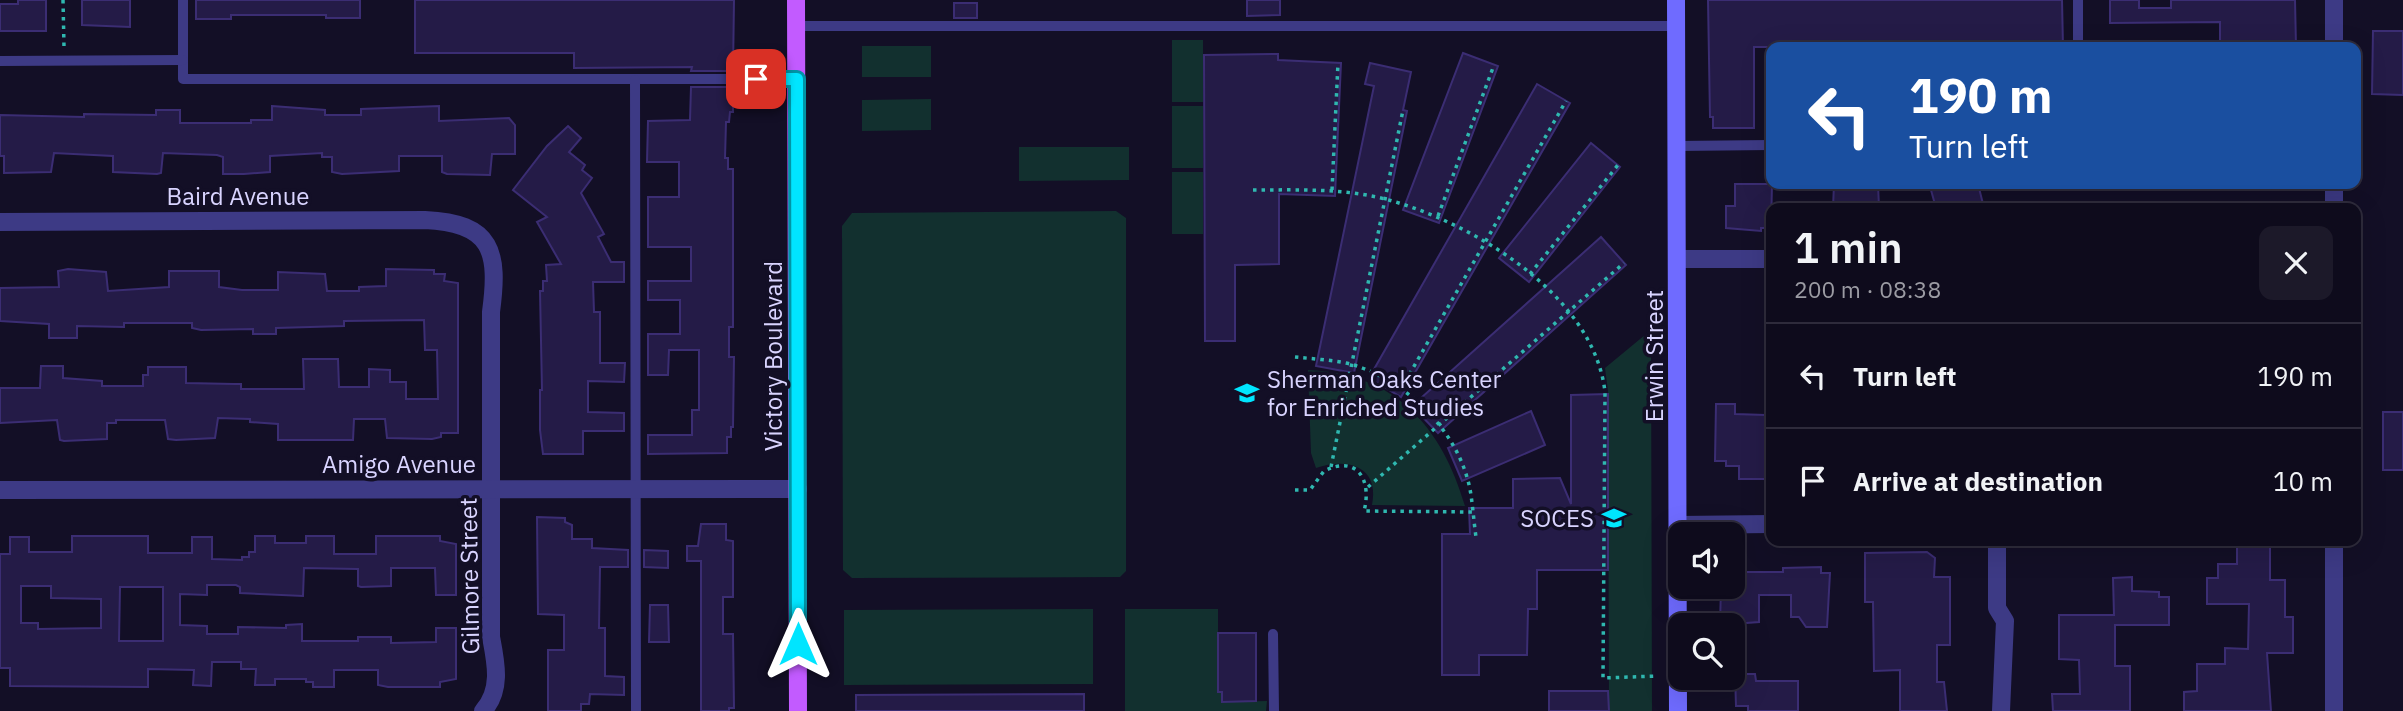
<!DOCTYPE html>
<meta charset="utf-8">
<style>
body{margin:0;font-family:"IBM Plex Sans",sans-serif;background:#1c1929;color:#f1f3f6;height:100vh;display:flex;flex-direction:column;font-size:26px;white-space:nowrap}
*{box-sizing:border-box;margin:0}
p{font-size:23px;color:#9b9ba3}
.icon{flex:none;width:38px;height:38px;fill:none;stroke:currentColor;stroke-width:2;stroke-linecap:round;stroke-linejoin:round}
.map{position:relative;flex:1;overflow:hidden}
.details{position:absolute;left:1766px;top:203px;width:595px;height:343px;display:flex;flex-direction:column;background:#0e0b1c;border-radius:14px;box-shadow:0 7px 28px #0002,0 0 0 2px #2e2b3b}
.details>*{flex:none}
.top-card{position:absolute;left:1766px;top:42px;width:595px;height:147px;border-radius:14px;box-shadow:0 7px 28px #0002,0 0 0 2px #2e2b3b;background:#1a4fa0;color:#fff;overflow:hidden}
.buttons{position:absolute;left:1668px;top:522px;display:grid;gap:14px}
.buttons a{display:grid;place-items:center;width:77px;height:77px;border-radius:14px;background:#0e0b1c;box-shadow:0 7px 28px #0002,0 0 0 2px #2e2b3b;font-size:35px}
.pin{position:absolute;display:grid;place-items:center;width:60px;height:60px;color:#fff;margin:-30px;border-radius:14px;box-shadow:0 4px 10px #0006}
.me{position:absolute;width:77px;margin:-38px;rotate:0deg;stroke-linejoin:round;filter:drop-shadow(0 0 5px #0008)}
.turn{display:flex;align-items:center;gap:24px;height:147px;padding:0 28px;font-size:32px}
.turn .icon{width:91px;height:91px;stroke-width:2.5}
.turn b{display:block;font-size:49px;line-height:60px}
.round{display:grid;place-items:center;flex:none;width:74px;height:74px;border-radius:14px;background:#1c1929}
.head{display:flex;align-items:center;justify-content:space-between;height:119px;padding:0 28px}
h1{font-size:42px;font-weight:600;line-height:52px}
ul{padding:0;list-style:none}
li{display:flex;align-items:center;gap:21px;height:105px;padding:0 28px;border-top:2px solid #2e2b3b}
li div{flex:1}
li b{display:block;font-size:26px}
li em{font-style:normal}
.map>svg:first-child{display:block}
.green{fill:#12302f}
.building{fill:#241b47;stroke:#3b2d73;stroke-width:2;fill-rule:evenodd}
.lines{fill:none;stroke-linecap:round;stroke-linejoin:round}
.path{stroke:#2fb8b0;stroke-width:3.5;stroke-dasharray:3.5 5;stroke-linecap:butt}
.lane{stroke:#3d3a85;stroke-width:10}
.street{stroke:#3d3a85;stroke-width:18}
.secondary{stroke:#6f6bff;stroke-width:18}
.primary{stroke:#c25bff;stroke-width:18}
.route-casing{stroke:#0095a6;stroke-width:18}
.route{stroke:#00e5ff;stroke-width:12}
.labels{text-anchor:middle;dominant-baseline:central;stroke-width:7;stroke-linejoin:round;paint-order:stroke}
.street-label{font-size:24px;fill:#d9d4ff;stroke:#130f26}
.poi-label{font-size:24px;fill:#d9d4ff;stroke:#130f26;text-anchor:start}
</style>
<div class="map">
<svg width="2403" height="711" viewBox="0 0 2403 711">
<rect width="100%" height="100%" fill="#130f26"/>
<g class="green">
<rect x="1172" y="40" width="31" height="62"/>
<rect x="862" y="46" width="69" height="31"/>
<polygon points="931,99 931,130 862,131 862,100"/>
<rect x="1172" y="106" width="31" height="62"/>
<polygon points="1019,147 1129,147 1129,180 1019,181"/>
<rect x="1172" y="172" width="31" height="62"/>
<polygon points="1116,211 1126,218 1126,571 1120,577 852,578 843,570 842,226 852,213"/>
<polygon points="1651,330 1652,711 1609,711 1608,391 1605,368"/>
<path d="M 1308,370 C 1395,373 1442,427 1465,506 L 1372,505 C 1380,466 1347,457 1316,468 L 1311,453 Z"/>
<polygon points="1093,609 1093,684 844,685 844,610"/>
<polygon points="1125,609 1218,609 1218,692 1222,692 1222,702 1267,701 1266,711 1125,711"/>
</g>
<g class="building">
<polygon points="18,0 46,0 46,31 0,31 0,4 18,4"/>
<polygon points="82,0 130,0 130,27 82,25"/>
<polygon points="196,0 360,0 360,18 326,18 326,15 231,15 231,19 196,19"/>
<polygon points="415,0 734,0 733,71 691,71 692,67 574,68 574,53 415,53"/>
<polygon points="1247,0 1280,0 1280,15 1247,16"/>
<polygon points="1708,0 2062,0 2063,47 1978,47 1978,43 1886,41 1790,41 1790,47 1754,47 1754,128 1713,128 1713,117 1710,117"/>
<polygon points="2110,0 2139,0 2139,8 2171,8 2171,0 2295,0 2296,47 2220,47 2220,22 2110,23"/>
<rect x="954" y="3" width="23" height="15"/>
<polygon points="2373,31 2403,31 2403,95 2372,94"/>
<polygon points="1463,53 1498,66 1439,223 1403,210"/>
<polygon points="1278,54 1278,60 1341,63 1335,196 1279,194 1279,264 1235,265 1235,341 1205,341 1204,55"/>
<polygon points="1370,63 1411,72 1403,110 1407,111 1354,373 1316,366 1374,86 1365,84"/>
<polygon points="1537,84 1570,103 1401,397 1369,378"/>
<polygon points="691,87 733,87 733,112 730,112 729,122 726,122 725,158 728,158 728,169 733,169 733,327 729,327 729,357 734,357 733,427 731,427 731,437 727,437 727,453 648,454 648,435 692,435 692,410 699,410 699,350 669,350 668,375 648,375 648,334 680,334 680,300 648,300 648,281 691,281 691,247 648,247 648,197 679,197 679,162 647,162 648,121 690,120"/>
<polygon points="272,106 325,110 325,115 361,115 361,109 439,106 439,121 509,118 515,125 515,154 492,154 490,175 447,174 442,172 442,156 399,156 399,171 342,174 332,172 332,157 322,157 322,153 270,156 270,172 244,174 223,174 223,157 217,155 163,153 161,173 157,174 113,172 113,156 54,153 51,172 4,173 4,156 0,156 0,115 84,117 84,114 156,115 156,110 180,110 180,123 251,123 251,120 272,120"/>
<polygon points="568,126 581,138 569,152 585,165 582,170 592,178 581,193 604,234 598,237 611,262 624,262 624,282 593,282 594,312 600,312 600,363 625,363 624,382 588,381 588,412 624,413 624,431 583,431 583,454 543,454 540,430 540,390 542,390 540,291 543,291 543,281 547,281 546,265 561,264 537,222 547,217 513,190 547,146"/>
<polygon points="1591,143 1620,167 1529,282 1499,258"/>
<polygon points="1735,184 1772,184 1771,228 1761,228 1761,231 1726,228 1726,206 1735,206"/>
<polygon points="1834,184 1878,184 1879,208 1833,208"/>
<polygon points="1956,184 1978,184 1984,208 1936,208 1931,190"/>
<polygon points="1601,237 1626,265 1438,433 1412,406"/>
<polygon points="68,269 106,272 108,291 169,287 169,271 219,271 219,287 242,290 278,290 278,272 325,274 327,291 359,291 359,287 386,286 386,269 434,270 434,274 445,274 444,281 458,283 458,433 441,433 441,437 432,439 387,438 385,419 354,419 353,440 278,440 278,424 250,422 250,419 218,418 215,438 176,440 168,439 165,420 116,420 116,423 107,423 107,439 64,441 60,440 57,420 0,423 0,388 40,388 41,366 63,366 63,378 102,381 102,386 143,386 143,375 148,375 148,367 186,367 186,383 234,384 241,384 241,389 304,389 303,359 338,359 339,387 369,387 369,369 390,370 390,382 406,382 406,399 438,399 437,350 425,350 424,320 344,321 344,326 276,328 276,334 253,334 253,329 201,330 192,328 192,323 124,323 124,327 77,326 77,338 49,338 49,324 0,321 0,288 59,287 58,271"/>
<polygon points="1608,394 1608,570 1537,570 1537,609 1528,609 1527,655 1479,655 1479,675 1442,675 1442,534 1470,534 1469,508 1513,508 1513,479 1560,478 1571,504 1571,395"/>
<polygon points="1716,404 1735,404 1735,414 1765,415 1765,458 1770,458 1770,479 1739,479 1739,466 1726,466 1726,461 1715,461"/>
<polygon points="1531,411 1545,445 1462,481 1448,448"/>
<rect x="2383" y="412" width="20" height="58"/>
<polygon points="537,517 565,518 565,522 572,525 572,539 592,539 592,548 628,550 628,567 600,567 599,628 605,628 605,676 624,677 624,695 590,694 589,704 581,704 581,711 548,711 548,650 564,650 564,615 538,614"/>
<polygon points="701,524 726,524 726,540 733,541 733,597 723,597 723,634 733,634 734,708 729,708 729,711 701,711 701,561 687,561 687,546 698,546"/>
<path d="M 72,536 L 148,536 L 148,553 L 192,553 L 192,537 L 212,537 L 212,559 L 242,560 L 242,557 L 249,557 L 249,552 L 255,552 L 255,536 L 275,536 L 275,543 L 306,543 L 306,536 L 334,536 L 334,554 L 376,554 L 376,536 L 440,536 L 440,541 L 456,544 L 456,595 L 436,595 L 435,568 L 391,568 L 391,586 L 361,587 L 358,586 L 358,569 L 304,568 L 303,596 L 240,593 L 240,587 L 236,585 L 207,585 L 207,595 L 180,594 L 180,625 L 207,626 L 207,634 L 238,634 L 238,627 L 286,628 L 286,625 L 302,624 L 302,641 L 358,641 L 358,637 L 391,637 L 391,643 L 436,642 L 436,628 L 456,628 L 456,679 L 440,682 L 440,687 L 388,687 L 378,685 L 378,670 L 334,670 L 334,687 L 313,687 L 313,682 L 306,682 L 306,679 L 275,679 L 275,685 L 255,685 L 256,669 L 241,669 L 241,662 L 212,662 L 211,686 L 193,685 L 194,670 L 148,669 L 148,687 L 10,686 L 10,668 L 0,668 L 0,554 L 10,554 L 10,537 L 29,537 L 29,552 L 72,552 ZM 21,586 L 51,586 L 51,598 L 101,599 L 101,628 L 38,629 L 38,623 L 21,623 ZM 120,587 L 163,587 L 163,641 L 119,641 Z"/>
<polygon points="2237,541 2270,541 2270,580 2285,580 2285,617 2293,617 2293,653 2267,653 2271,711 2184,711 2184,692 2197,691 2197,664 2225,664 2225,648 2248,649 2249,604 2207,604 2207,578 2218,578 2218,564 2237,564"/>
<polygon points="644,550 668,551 668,568 644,567"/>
<polygon points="1927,552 1935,558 1934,577 1950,577 1950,645 1937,645 1937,682 1944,682 1947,711 1900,711 1900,670 1874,671 1873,602 1865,602 1865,553"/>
<polygon points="1821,567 1821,573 1830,573 1827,627 1806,627 1799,617 1791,617 1791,595 1759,595 1759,622 1720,625 1721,586 1732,586 1732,572 1783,572 1783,568"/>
<polygon points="2132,577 2132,591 2159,592 2159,597 2169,597 2169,625 2115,625 2115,666 2130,666 2130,711 2053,711 2052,694 2080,694 2079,660 2059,659 2059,615 2114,615 2113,578"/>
<polygon points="650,605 668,605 669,642 649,642"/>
<polygon points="1218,633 1256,633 1256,701 1222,702 1222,692 1218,692"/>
<polygon points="1735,674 1755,674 1756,681 1798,681 1798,711 1748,711 1748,706 1736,706"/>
<polygon points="1549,691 1608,691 1609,711 1549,711"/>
<polygon points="1084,694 1084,711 856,711 856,695"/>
</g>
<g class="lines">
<g class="path">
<polyline points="63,0 64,47"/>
<path d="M 1253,190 C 1298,190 1342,188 1385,199 C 1472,222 1594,295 1605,392 L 1603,678 L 1657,676"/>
<polyline points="1332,190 1338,63"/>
<polyline points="1438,216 1494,65"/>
<polyline points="1530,274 1618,165"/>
<path d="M 1295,357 C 1314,359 1336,360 1354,365 C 1410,383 1462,435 1471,495 C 1473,509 1474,523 1476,537"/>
<polyline points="1401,389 1566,101"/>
<polyline points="1331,467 1403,110"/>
<polyline points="1368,487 1624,263"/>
<path d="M 1295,490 L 1310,490 L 1324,471 C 1358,454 1372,481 1364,511 L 1472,512"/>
</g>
<g class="lane">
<polyline points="183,0 183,79 797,79"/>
<polyline points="2078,0 2078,47"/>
<polyline points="796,26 1676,26"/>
<polyline points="0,61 183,60"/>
<polyline points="635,80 636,711"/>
<polyline points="1677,146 1771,145"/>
<polyline points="1273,634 1274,711"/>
</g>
<g class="street">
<polyline points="2334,0 2334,47"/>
<polyline points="2334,208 2334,184"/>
<path d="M 0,222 L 425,220 C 493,223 499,252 491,312 L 491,637 C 496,663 502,690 483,711"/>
<polyline points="1678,259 1771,259"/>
<polyline points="0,490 798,489"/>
<polyline points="1678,525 1771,524"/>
<polyline points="1997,541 1997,608 2005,621 2001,711"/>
<polyline points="2334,711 2334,541"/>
</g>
<polyline class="secondary" points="1676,0 1678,711"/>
<polyline class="primary" points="796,0 798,711"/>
</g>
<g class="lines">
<g class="route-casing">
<polyline id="route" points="756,79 797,79 798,644"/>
</g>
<use href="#route" class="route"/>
</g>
<defs>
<g id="school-bare" transform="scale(1.89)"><path d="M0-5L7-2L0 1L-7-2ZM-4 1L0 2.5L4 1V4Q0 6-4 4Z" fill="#00e5ff" stroke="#130f26" stroke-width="2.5" paint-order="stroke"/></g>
</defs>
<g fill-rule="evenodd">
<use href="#school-bare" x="1247" y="393"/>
<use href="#school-bare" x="1614" y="518"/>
</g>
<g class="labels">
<g class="street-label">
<text x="238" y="196">Baird Avenue</text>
<text transform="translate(773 356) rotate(-90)">Victory Boulevard</text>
<text transform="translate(1654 356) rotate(-90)">Erwin Street</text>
<text x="399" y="464">Amigo Avenue</text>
<text transform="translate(469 576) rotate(-91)">Gilmore Street</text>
</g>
<g class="poi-label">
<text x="1267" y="379">Sherman Oaks Center<tspan x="1267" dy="28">for Enriched Studies</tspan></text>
<text x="1594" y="518" text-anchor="end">SOCES</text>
</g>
</g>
</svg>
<div class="buttons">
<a><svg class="icon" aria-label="sound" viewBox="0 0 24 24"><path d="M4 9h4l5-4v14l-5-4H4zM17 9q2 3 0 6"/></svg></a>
<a><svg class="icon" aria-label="search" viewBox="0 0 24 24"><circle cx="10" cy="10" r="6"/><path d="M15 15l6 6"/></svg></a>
</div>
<div class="pin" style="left:756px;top:79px;background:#d93025"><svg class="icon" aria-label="arrive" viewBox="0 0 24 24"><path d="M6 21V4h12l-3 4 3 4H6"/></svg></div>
<svg class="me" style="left:798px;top:644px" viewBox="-20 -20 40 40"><path d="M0-17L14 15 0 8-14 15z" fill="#00e5ff" stroke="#fff" stroke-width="4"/></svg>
<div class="top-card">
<div class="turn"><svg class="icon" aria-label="left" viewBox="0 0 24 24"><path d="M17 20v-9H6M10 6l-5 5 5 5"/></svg><div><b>190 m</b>Turn left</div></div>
</div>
<section class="details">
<div class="head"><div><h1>1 min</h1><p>200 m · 08:38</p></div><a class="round"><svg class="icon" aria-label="close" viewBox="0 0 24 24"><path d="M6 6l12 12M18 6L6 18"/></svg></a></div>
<ul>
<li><svg class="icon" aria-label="left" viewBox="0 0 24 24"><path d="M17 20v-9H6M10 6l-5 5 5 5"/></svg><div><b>Turn left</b></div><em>190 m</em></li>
<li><svg class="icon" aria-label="arrive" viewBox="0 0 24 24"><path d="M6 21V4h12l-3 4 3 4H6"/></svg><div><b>Arrive at destination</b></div><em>10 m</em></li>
</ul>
</section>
</div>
